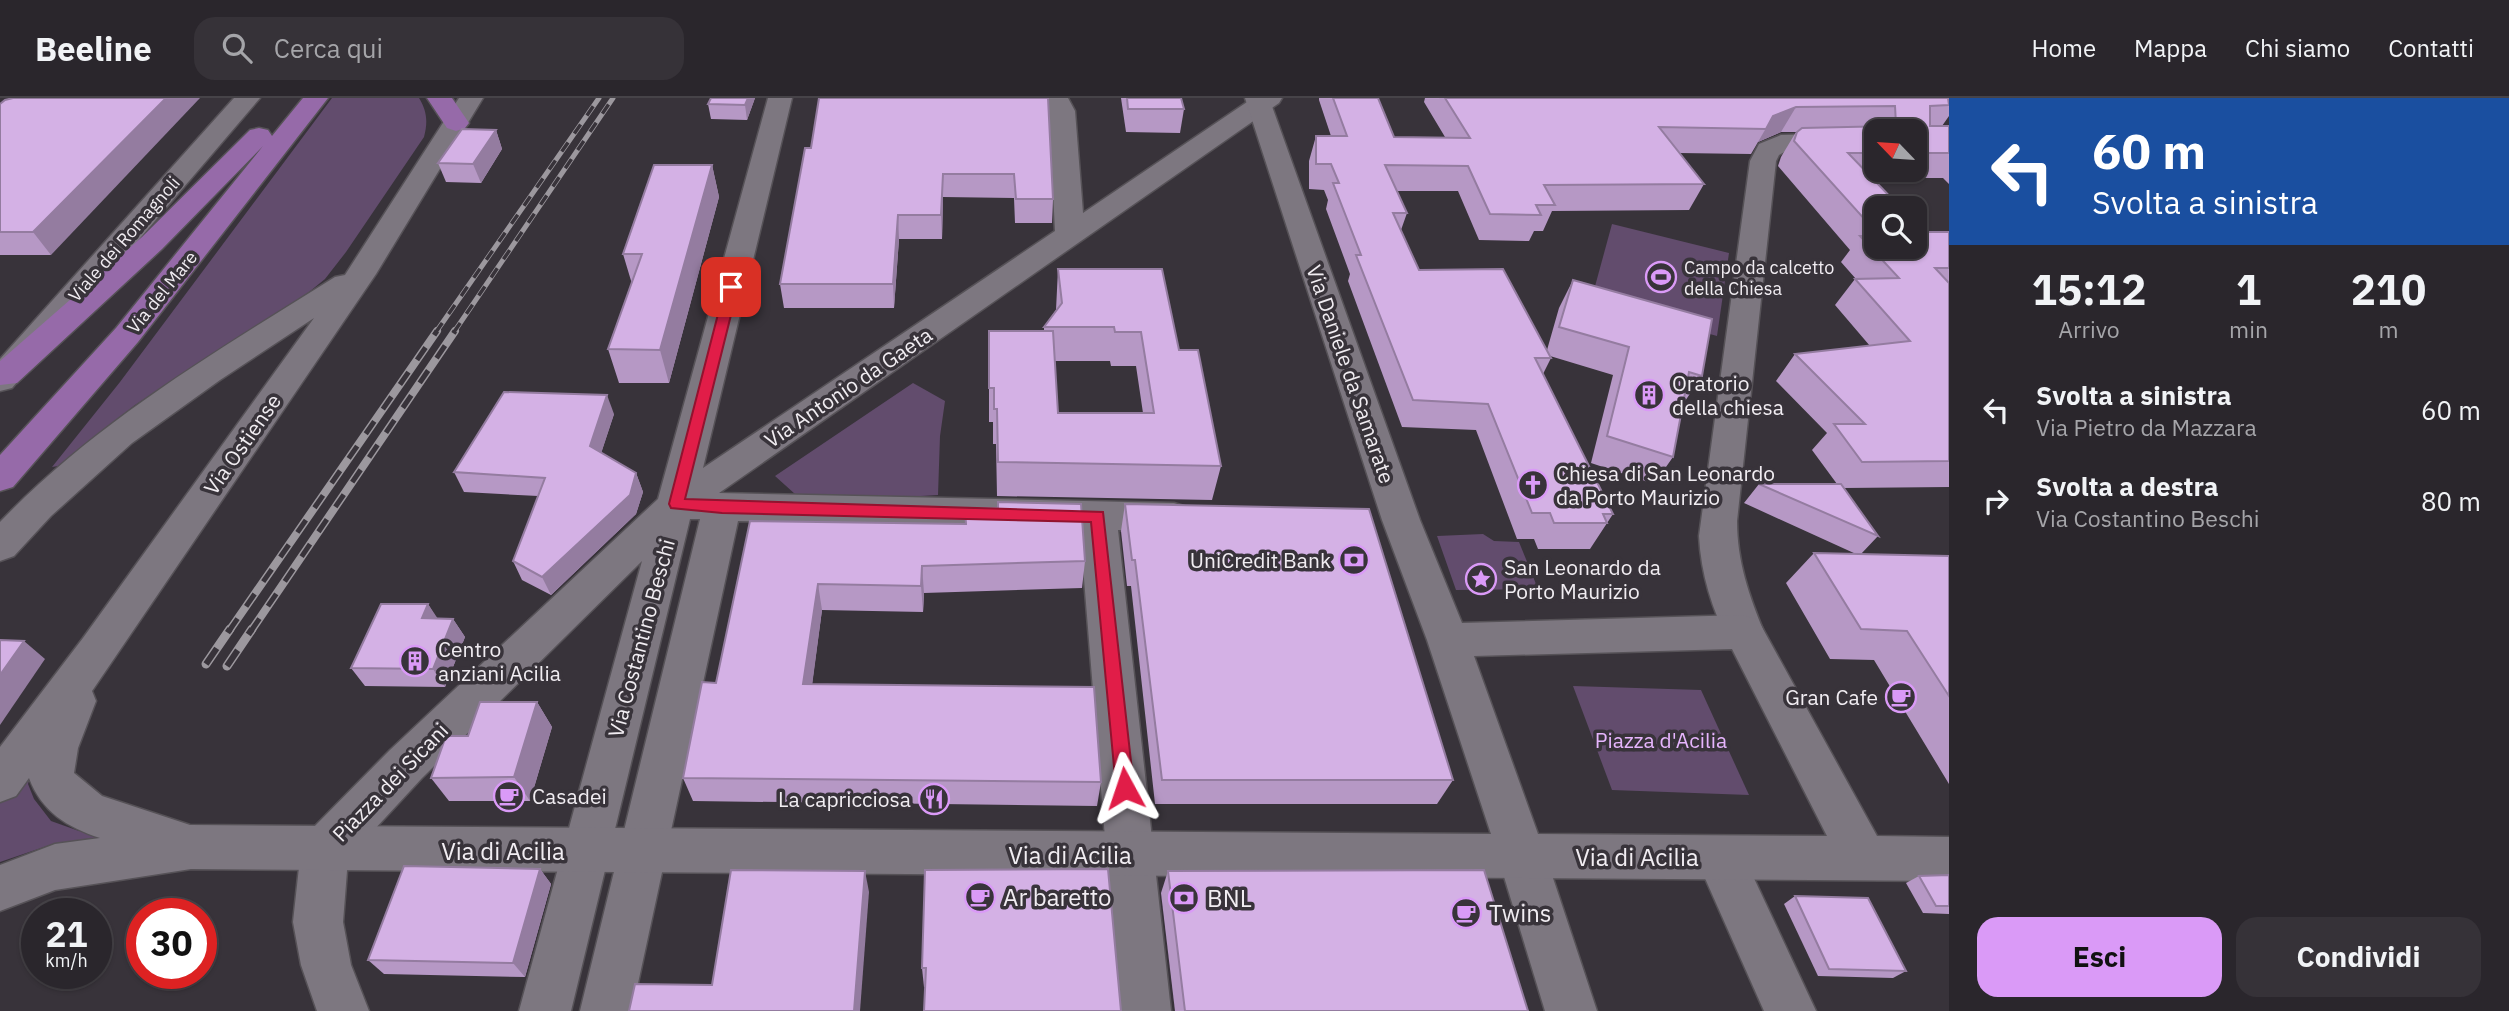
<!DOCTYPE html>
<html lang="it">
<style>
body{margin:0;font-family:"IBM Plex Sans",sans-serif;background:#363238;color:#f1f3f6;height:100vh;display:flex;flex-direction:column;font-size:26px;white-space:nowrap}
*{box-sizing:border-box;margin:0}
p{font-size:23px;color:#a5a5a9}
.icon{flex:none;width:38px;height:38px;fill:none;stroke:currentColor;stroke-width:2;stroke-linecap:round;stroke-linejoin:round}
.map{position:relative;flex:1;overflow:hidden}
.sheet{display:flex;flex-direction:column;background:#2a262c;width:560px}
.sheet>*{flex:none}
.top-card{background:#1a4fa0;color:#fff;overflow:hidden}
.needle{width:46px;rotate:295deg}
.controls{position:absolute;left:1864px;top:21px;display:grid;gap:14px}
.controls a{display:grid;place-items:center;width:63px;height:63px;border-radius:14px;background:#2a262c;box-shadow:0 2px 5px #0004,0 0 0 2px #464348;font-size:35px}
.speed{position:absolute;left:21px;top:800px;display:flex;gap:14px;font-size:35px;font-weight:700;text-align:center}
.speed>*{display:grid;place-content:center;width:91px;height:91px;border-radius:50%;background:#2a262c;box-shadow:0 2px 5px #0004,0 0 0 2px #464348;line-height:1}
.speed small{font-size:18px;font-weight:400}
.speed .limit{border:10px solid #d22;background:#fff;color:#111}
.pin{position:absolute;display:grid;place-items:center;width:60px;height:60px;color:#fff;margin:-30px;border-radius:14px;box-shadow:0 4px 10px #0006}
.me{position:absolute;width:77px;margin:-38px;rotate:355deg;stroke-linejoin:round;filter:drop-shadow(0 0 5px #0008)}
.turn{display:flex;align-items:center;gap:24px;height:147px;padding:0 28px;font-size:32px}
.turn .icon{width:91px;height:91px;stroke-width:2.5}
.turn b{display:block;font-size:49px;line-height:60px}
.eta{display:flex;justify-content:space-evenly;align-items:center;height:119px;text-align:center}
.eta b{font-size:42px;font-weight:700;line-height:49px}
.cta{display:flex;gap:14px;margin-top:auto;padding:14px 28px}
.cta a{flex:1;height:80px;border-radius:21px;background:#da9af7;color:#111;font-size:28px;font-weight:700;line-height:80px;text-align:center}
.cta a+a{background:#363238;color:#f1f3f6}
ul{padding:0;list-style:none}
li{display:flex;align-items:center;gap:21px;height:91px;padding:0 28px}
li div{flex:1}
li b{display:block;font-size:26px}
li em{font-style:normal}
header{display:flex;align-items:center;gap:42px;box-sizing:border-box;height:98px;padding:0 35px;background:#2a262c;border-bottom:2px solid #464348}
header strong{font-size:33px}
nav{display:flex;gap:38px;margin-inline-start:auto;font-size:24px}
.search{width:490px;height:63px;background:#363238;display:flex;align-items:center;gap:18px;box-sizing:border-box;padding:0 24px;border-radius:21px;color:#a5a5a9;font-size:26px}
main{display:flex;flex:1;min-height:0}
.map>svg:first-child{display:block}
.green{fill:#624c6d}
.lines{fill:none;stroke-linecap:round;stroke-linejoin:round}
.street-casing{stroke:#565257;stroke-width:3}
.secondary-casing{stroke:#565257;stroke-width:3}
.primary-casing{stroke:#565257;stroke-width:3}
.street{fill:#7d7780;fill-rule:evenodd}
.secondary{fill:#7d7780;fill-rule:evenodd}
.primary{fill:#966aa9;fill-rule:evenodd}
.rail-far2-casing{stroke:#9c989e;stroke-width:5}
.rail-far1-casing{stroke:#9c989e;stroke-width:8}
.rail-casing{stroke:#9c989e;stroke-width:9}
.rail-far2{stroke:#38333a;stroke-width:3.5;stroke-dasharray:11;stroke-linecap:butt}
.rail-far1{stroke:#38333a;stroke-width:5;stroke-dasharray:15;stroke-linecap:butt}
.rail{stroke:#38333a;stroke-width:6;stroke-dasharray:19;stroke-linecap:butt}
.wall{fill:#b698c5;fill-rule:evenodd}
.shaded-wall{fill:#947ca0}
.building{fill:#d4b1e5;stroke:#947ca0;stroke-width:2}
.route{fill:#e11d48;stroke:#92132f;stroke-width:2}
.labels{text-anchor:middle;dominant-baseline:central;stroke-width:7;stroke-linejoin:round;paint-order:stroke}
.far-street-label{font-size:18px;fill:#f1edf2;stroke:#38333a}
.far-poi-label{font-size:18px;fill:#f1edf2;stroke:#38333a;text-anchor:start}
.street-label{font-size:21px;fill:#f1edf2;stroke:#38333a}
.poi-label{font-size:21px;fill:#f1edf2;stroke:#38333a;text-anchor:start}
.park-label{font-size:21px;fill:#e6b5fd;stroke:#38333a}
.near-street-label{font-size:24px;fill:#f1edf2;stroke:#38333a}
.near-poi-label{font-size:24px;fill:#f1edf2;stroke:#38333a;text-anchor:start}
</style>
<header>
<strong>Beeline</strong>
<div class="search"><svg class="icon" aria-label="search" viewBox="0 0 24 24"><circle cx="10" cy="10" r="6"/><path d="M15 15l6 6"/></svg>Cerca qui</div>
<nav><a>Home</a><a>Mappa</a><a>Chi siamo</a><a>Contatti</a></nav>
</header>
<main>
<div class="map">
<svg width="1949" height="913" viewBox="0 0 1949 913">
<rect width="100%" height="100%" fill="#38333a"/>
<g class="green">
<path d="M 332,0 L 419,0 C 427,13 428,24 424,39 L 346,154 L 325,181 L 298,203 L 135,307 L 58,368 L 52,369 L 120,284 Z"/>
<polygon points="1612,126 1729,155 1717,238 1591,203"/>
<polygon points="913,285 945,303 940,338 938,397 805,405 775,378"/>
<polygon points="1483,436 1494,443 1519,444 1538,491 1456,492 1437,438"/>
<polygon points="1573,588 1701,592 1749,697 1612,692"/>
<polygon points="39,650 28,686 34,701 51,723 79,733 125,737 50,747 0,764 0,695"/>
</g>
<g class="lines">
<g class="street-casing">
<g id="street">
<polygon points="768,0 792,0 703,370 1055,133 1049,13 1037,0 1068,0 1075,13 1083,115 1253,0 1282,0 1279,5 719,395 1174,405 1187,409 1193,419 1187,429 1174,433 1118,432 1171,913 1119,913 1080,431 738,423 632,913 580,913 700,421 690,421 571,913 519,913 642,463 422,680 348,760 343,824 351,867 369,913 317,913 301,867 293,824 301,751 308,735 390,652 658,401"/>
<path d="M 1876,35 L 1876,51 L 1786,53 L 1779,57 L 1776,63 L 1737,423 C 1737,463 1749,498 1764,534 L 1758,546 L 1744,551 L 1730,546 C 1712,512 1701,476 1699,438 L 1750,63 L 1759,46 L 1781,37 Z"/>
<polygon points="1522,737 1539,743 1546,759 1597,913 1545,913 1498,759 1505,743"/>
<polygon points="1720,738 1737,744 1816,913 1764,913 1696,760 1703,744"/>
</g>
</g>
<g class="secondary-casing">
<g id="secondary">
<polygon points="234,0 260,0 12,290 0,293 0,261"/>
<path d="M 459,0 L 483,0 L 376,176 L 92,593 L 96,603 L 78,650 L 74,675 L 102,698 L 190,727 L 1491,736 L 1427,542 L 1382,422 L 1245,0 L 1269,0 L 1420,422 L 1462,525 L 1744,517 L 1758,522 L 1877,738 L 1949,739 L 1949,783 L 191,771 L 55,792 L 0,813 L 0,767 L 55,746 L 100,740 C 67,729 42,714 29,680 L 16,698 L 0,704 L 0,649 L 83,540 L 314,220 L 220,282 L 132,345 L 51,418 L 14,458 L 0,463 L 0,424 C 97,323 217,253 335,179 L 345,177 ZM 1732,551 L 1827,738 L 1538,736 L 1474,558 Z"/>
</g>
</g>
<g class="primary-casing">
<g id="primary">
<polygon points="303,0 328,0 138,244 13,389 0,393 0,357 116,230 263,48 162,151 17,285 0,287 0,263 142,139 250,32 259,30 268,32 272,38"/>
<polygon points="427,0 452,0 469,25 465,30 456,33 447,30"/>
</g>
</g>
<use href="#street" class="street"/>
<use href="#secondary" class="secondary"/>
<use href="#primary" class="primary"/>
<g class="rail-far2-casing">
<g id="rail-far2">
<polyline points="436,234 599,0"/>
<polyline points="454,234 613,0"/>
</g>
</g>
<g class="rail-far1-casing">
<g id="rail-far1">
<polyline points="229,533 437,233"/>
<polyline points="251,533 455,233"/>
</g>
</g>
<g class="rail-casing">
<g id="rail">
<polyline points="206,566 230,531"/>
<polyline points="227,568 252,531"/>
</g>
</g>
<use href="#rail-far2" class="rail-far2"/>
<use href="#rail-far1" class="rail-far1"/>
<use href="#rail" class="rail"/>
</g>
<g class="wall">
<polygon points="711,0 755,0 747,22 711,21 708,6"/>
<polygon points="1048,0 1053,101 1052,125 1015,125 1014,100 943,99 942,141 899,141 894,210 784,210 780,186 811,50"/>
<polygon points="1121,0 1181,0 1184,11 1180,35 1126,34"/>
<path d="M 1319,0 L 1378,0 L 1394,39 L 1445,39 L 1424,4 L 1425,0 L 1949,1 L 1949,18 L 1942,28 L 1949,28 L 1949,86 L 1943,80 L 1872,80 L 1876,110 L 1876,149 L 1923,134 L 1949,134 L 1949,389 L 1844,390 L 1878,438 L 1861,456 L 1949,458 L 1949,686 L 1874,562 L 1830,561 L 1786,485 L 1814,455 L 1856,456 L 1744,405 L 1759,386 L 1837,386 L 1812,352 L 1827,335 L 1776,283 L 1795,256 L 1870,248 L 1835,207 L 1855,181 L 1856,181 L 1841,164 L 1850,152 L 1778,68 L 1781,59 L 1796,34 L 1781,34 L 1758,44 L 1751,56 L 1679,55 L 1704,86 L 1689,112 L 1552,113 L 1543,133 L 1534,133 L 1529,143 L 1479,142 L 1458,93 L 1397,93 L 1407,115 L 1401,132 L 1419,172 L 1547,252 L 1559,210 L 1573,182 L 1702,278 L 1683,306 L 1673,359 L 1654,386 L 1591,365 L 1613,277 L 1550,258 L 1551,260 L 1543,276 L 1613,416 L 1590,451 L 1538,451 L 1534,441 L 1517,441 L 1476,332 L 1402,329 L 1348,183 L 1350,176 L 1326,111 L 1328,102 L 1324,92 L 1309,91 L 1309,63 L 1316,38 L 1331,38 L 1319,2 ZM 1876,33 L 1914,33 L 1914,72 L 1876,72 Z"/>
<polygon points="0,6 51,157 0,157"/>
<polygon points="496,32 502,51 481,85 446,84 438,65"/>
<polygon points="712,67 719,99 669,285 619,285 608,251 632,186 623,156"/>
<path d="M 1058,171 L 1179,252 L 1221,368 L 1212,402 L 997,398 L 996,346 L 993,346 L 993,324 L 989,324 L 989,233 L 1044,233 L 1044,229 L 1056,212 ZM 1055,263 L 1110,263 L 1111,268 L 1136,268 L 1143,315 L 1058,315 Z"/>
<polygon points="614,316 601,355 636,375 643,394 636,416 551,497 522,482 513,463 538,398 464,394 454,374"/>
<polygon points="1125,406 1453,682 1437,706 1155,706 1131,488 1127,488 1121,433"/>
<polygon points="750,423 1085,463 1082,490 924,495 923,514 822,512 812,586 1101,684 1097,708 693,703 683,680 716,585"/>
<polygon points="428,506 437,521 453,521 465,539 445,589 365,588 351,570"/>
<polygon points="537,604 552,629 530,703 449,703 431,680 468,638"/>
<polygon points="540,771 551,786 525,879 384,876 368,862"/>
<polygon points="1108,771 925,889 924,889 922,870"/>
<polygon points="1168,773 1528,913 1175,913 1161,795"/>
<polygon points="1949,777 1949,816 1923,815 1906,785 1919,778"/>
<polygon points="1795,798 1906,873 1893,880 1818,878 1784,806"/>
</g>
<g class="shaded-wall">
<polygon points="166,0 200,0 51,157 33,134"/>
<polygon points="748,0 755,0 747,22 745,7"/>
<polygon points="1796,9 1781,34 1758,44 1773,18"/>
<polygon points="496,32 502,51 481,85 473,66"/>
<polygon points="712,67 719,99 669,285 660,252"/>
<polygon points="943,76 943,99 942,141 941,117"/>
<polygon points="898,117 899,141 894,210 893,186"/>
<polygon points="607,297 614,316 597,368 590,348"/>
<polygon points="636,375 643,394 636,416 551,497 542,479"/>
<polygon points="922,468 924,495 923,514 921,488"/>
<polygon points="818,486 822,512 809,611 803,586"/>
<polygon points="428,506 440,524 422,520"/>
<polygon points="453,521 465,539 445,589 433,571"/>
<polygon points="24,543 45,561 0,627 0,577"/>
<polygon points="537,604 552,629 530,703 514,679"/>
<polygon points="540,771 551,786 525,879 513,865"/>
<polygon points="865,773 869,794 860,913 854,913"/>
</g>
<g class="building">
<polygon points="13,0 166,0 33,134 0,134 0,6 5,2"/>
<polygon points="711,0 748,0 745,7 708,6"/>
<polygon points="819,0 1048,0 1053,101 1016,101 1014,76 943,76 941,117 898,117 893,186 780,186 805,50 811,50"/>
<polygon points="1127,0 1181,0 1184,11 1128,11"/>
<polygon points="1333,0 1378,0 1394,39 1470,40 1445,0 1948,0 1949,7 1930,8 1930,28 1949,28 1949,55 1914,55 1914,33 1876,33 1876,55 1848,55 1901,110 1876,110 1876,134 1794,43 1797,34 1802,30 1893,28 1896,26 1895,8 1796,9 1773,18 1766,31 1659,29 1704,86 1544,87 1555,107 1536,107 1541,117 1490,116 1468,68 1385,67 1407,115 1393,115 1419,172 1503,171 1551,260 1535,260 1613,416 1603,416 1607,425 1554,425 1550,415 1532,415 1488,306 1413,302 1356,157 1361,157 1333,85 1339,85 1331,66 1316,66 1316,38 1347,38"/>
<polygon points="462,31 496,32 473,66 438,65"/>
<polygon points="654,67 712,67 660,252 608,251 642,156 623,156"/>
<polygon points="1914,125 1923,134 1949,134 1949,170 1935,170 1949,185 1949,363 1862,364 1834,326 1865,326 1795,256 1910,243 1855,181 1899,180 1860,138 1876,138 1876,149 1914,149"/>
<polygon points="1058,171 1162,171 1179,252 1198,252 1221,368 998,364 997,311 994,311 994,290 989,290 989,233 1053,233 1058,315 1154,315 1141,234 1115,234 1114,229 1044,229 1062,205"/>
<polygon points="1573,182 1712,221 1702,278 1689,274 1673,359 1607,338 1629,249 1559,229"/>
<polygon points="504,294 607,297 590,348 636,375 630,397 542,479 513,463 545,380 454,374"/>
<polygon points="1759,386 1841,386 1878,438"/>
<polygon points="998,404 1081,406 1085,463 922,468 921,488 818,486 803,586 1094,589 1101,684 683,680 702,584 716,585 750,423 966,426 965,411 998,410"/>
<polygon points="1125,406 1369,411 1453,682 1162,682 1135,462 1132,462"/>
<polygon points="1814,455 1949,458 1949,598 1907,533 1861,531"/>
<polygon points="381,506 428,506 422,520 453,521 433,571 351,570"/>
<polygon points="0,542 24,543 0,577"/>
<polygon points="480,604 537,604 514,679 431,680 446,638 468,638"/>
<polygon points="404,768 540,771 513,865 368,862"/>
<polygon points="1108,771 1121,913 924,913 926,870 922,870 925,772"/>
<polygon points="731,772 865,773 854,913 629,913 635,886 712,887"/>
<polygon points="1484,772 1528,913 1185,913 1168,773"/>
<polygon points="1949,777 1949,808 1936,808 1919,778"/>
<polygon points="1795,798 1868,800 1906,873 1829,871"/>
</g>
<polygon class="route" points="731,186 738,189 685,401 1103,414 1134,690 1132,696 1125,698 1118,696 1116,690 1091,424 722,415 671,410 669,406 725,189"/>
<defs>
<g id="stadium-ring" transform="scale(1.575)"><circle r="9.5" fill="#38333a" stroke="#da9af7" stroke-width="1.5"/><path d="M0-5a6.5 5 0 1 0 0 10a6.5 5 0 1 0 0-10ZM-3.5-1.8h7v3.6h-7Z" fill="#da9af7"/></g>
<g id="building-ring" transform="scale(1.575)"><circle r="9.5" fill="#38333a" stroke="#da9af7" stroke-width="1.5"/><path d="M-4-6H4V6H1V3H-1V6H-4ZM-2.5-4.3h1.7v1.8h-1.7ZM.8-4.3h1.7v1.8H.8ZM-2.5-1h1.7V.8h-1.7ZM.8-1h1.7V.8H.8Z" fill="#da9af7"/></g>
<g id="church-ring" transform="scale(1.575)"><circle r="9.5" fill="#38333a" stroke="#da9af7" stroke-width="1.5"/><path d="M-1.2-6h2.4v3.5h3.3v2.4h-3.3V6h-2.4V-.1h-3.3v-2.4h3.3Z" fill="#da9af7"/></g>
<g id="bank-ring" transform="scale(1.575)"><circle r="9.5" fill="#38333a" stroke="#da9af7" stroke-width="1.5"/><path d="M-6-4H6V4H-6ZM0-2.3a2.3 2.3 0 1 0 0 4.6a2.3 2.3 0 1 0 0-4.6Z" fill="#da9af7"/></g>
<g id="sight-ring" transform="scale(1.575)"><circle r="9.5" fill="#38333a" stroke="#da9af7" stroke-width="1.5"/><path d="M0-6L1.8-2.2L6-1.7L2.9 1.2L3.7 5.4L0 3.3L-3.7 5.4L-2.9 1.2L-6-1.7L-1.8-2.2Z" fill="#da9af7"/></g>
<g id="cafe-ring" transform="scale(1.575)"><circle r="9.5" fill="#38333a" stroke="#da9af7" stroke-width="1.5"/><path d="M-5.5-4.5H6V0H3Q3 3.5 0 3.5H-2.5Q-5.5 3.5-5.5 0ZM3-3.2v2h1.7v-2ZM-6 4.5H4V6H-6Z" fill="#da9af7"/></g>
<g id="restaurant-ring" transform="scale(1.575)"><circle r="9.5" fill="#38333a" stroke="#da9af7" stroke-width="1.5"/><path d="M-5-6h1v4h1v-4h1v4h1v-4h1v5L-1.5 .5V6h-2V.5L-5-1ZM5-6V6H3V1.5H1.5Q1.5-4 5-6Z" fill="#da9af7"/></g>
</defs>
<g fill-rule="evenodd">
<use href="#stadium-ring" x="1661" y="179"/>
<use href="#building-ring" x="1649" y="297"/>
<use href="#church-ring" x="1533" y="387"/>
<use href="#bank-ring" x="1354" y="462"/>
<use href="#sight-ring" x="1481" y="481"/>
<use href="#building-ring" x="415" y="563"/>
<use href="#cafe-ring" x="1901" y="599"/>
<use href="#cafe-ring" x="509" y="698"/>
<use href="#restaurant-ring" x="934" y="701"/>
<use href="#cafe-ring" x="980" y="799"/>
<use href="#bank-ring" x="1184" y="800"/>
<use href="#cafe-ring" x="1466" y="815"/>
</g>
<g class="labels">
<g class="far-street-label">
<text transform="translate(124 141) rotate(-49)">Viale dei Romagnoli</text>
<text transform="translate(162 194) rotate(-51)">Via del Mare</text>
</g>
<g class="far-poi-label">
<text x="1684" y="169">Campo da calcetto<tspan x="1684" dy="21">della Chiesa</tspan></text>
</g>
<g class="street-label">
<text transform="translate(1351 276) rotate(71)">Via Daniele da Samarate</text>
<text transform="translate(848 289) rotate(-34)">Via Antonio da Gaeta</text>
<text transform="translate(242 346) rotate(-55)">Via Ostiense</text>
<text transform="translate(641 540) rotate(-75)">Via Costantino Beschi</text>
<text transform="translate(390 684) rotate(-46)">Piazza dei Sicani</text>
</g>
<g class="poi-label">
<text x="1672" y="285">Oratorio<tspan x="1672" dy="24">della chiesa</tspan></text>
<text x="1556" y="375">Chiesa di San Leonardo<tspan x="1556" dy="24">da Porto Maurizio</tspan></text>
<text x="1331" y="462" text-anchor="end">UniCredit Bank</text>
<text x="1504" y="469">San Leonardo da<tspan x="1504" dy="24">Porto Maurizio</tspan></text>
<text x="438" y="551">Centro<tspan x="438" dy="24">anziani Acilia</tspan></text>
<text x="1878" y="599" text-anchor="end">Gran Cafe</text>
<text x="532" y="698">Casadei</text>
<text x="911" y="701" text-anchor="end">La capricciosa</text>
</g>
<g class="park-label">
<text x="1661" y="642">Piazza d'Acilia</text>
</g>
<g class="near-street-label">
<text x="503" y="753">Via di Acilia</text>
<text x="1070" y="757">Via di Acilia</text>
<text x="1637" y="759">Via di Acilia</text>
</g>
<g class="near-poi-label">
<text x="1003" y="799">Ar baretto</text>
<text x="1207" y="800">BNL</text>
<text x="1489" y="815">Twins</text>
</g>
</g>
</svg>
<div class="controls">
<a><svg class="needle" viewBox="-14 -14 28 28"><path d="M0-13l5 13h-10z" fill="#e53935"/><path d="M0 13l5-13h-10z" fill="#a5a5a9"/></svg></a>
<a><svg class="icon" aria-label="search" viewBox="0 0 24 24"><circle cx="10" cy="10" r="6"/><path d="M15 15l6 6"/></svg></a>
</div>
<div class="speed"><div>21<small>km/h</small></div><div class="limit">30</div></div>
<div class="pin" style="left:731px;top:189px;background:#d93025"><svg class="icon" aria-label="arrive" viewBox="0 0 24 24"><path d="M6 21V4h12l-3 4 3 4H6"/></svg></div>
<svg class="me" style="left:1125px;top:690px" viewBox="-20 -20 40 40"><path d="M0-17L14 15 0 8-14 15z" fill="#e11d48" stroke="#fff" stroke-width="4"/></svg>
</div>
<section class="sheet">
<div class="top-card">
<div class="turn"><svg class="icon" aria-label="left" viewBox="0 0 24 24"><path d="M17 20v-9H6M10 6l-5 5 5 5"/></svg><div><b>60 m</b>Svolta a sinistra</div></div>
</div>
<div class="eta">
<div><b>15:12</b><p>Arrivo</p></div>
<div><b>1</b><p>min</p></div>
<div><b>210</b><p>m</p></div>
</div>
<ul>
<li><svg class="icon" aria-label="left" viewBox="0 0 24 24"><path d="M17 20v-9H6M10 6l-5 5 5 5"/></svg><div><b>Svolta a sinistra</b><p>Via Pietro da Mazzara</p></div><em>60 m</em></li>
<li><svg class="icon" aria-label="right" viewBox="0 0 24 24"><path d="M7 20v-9h11M14 6l5 5-5 5"/></svg><div><b>Svolta a destra</b><p>Via Costantino Beschi</p></div><em>80 m</em></li>
</ul>
<div class="cta"><a>Esci</a><a>Condividi</a></div>
</section>
</main>
